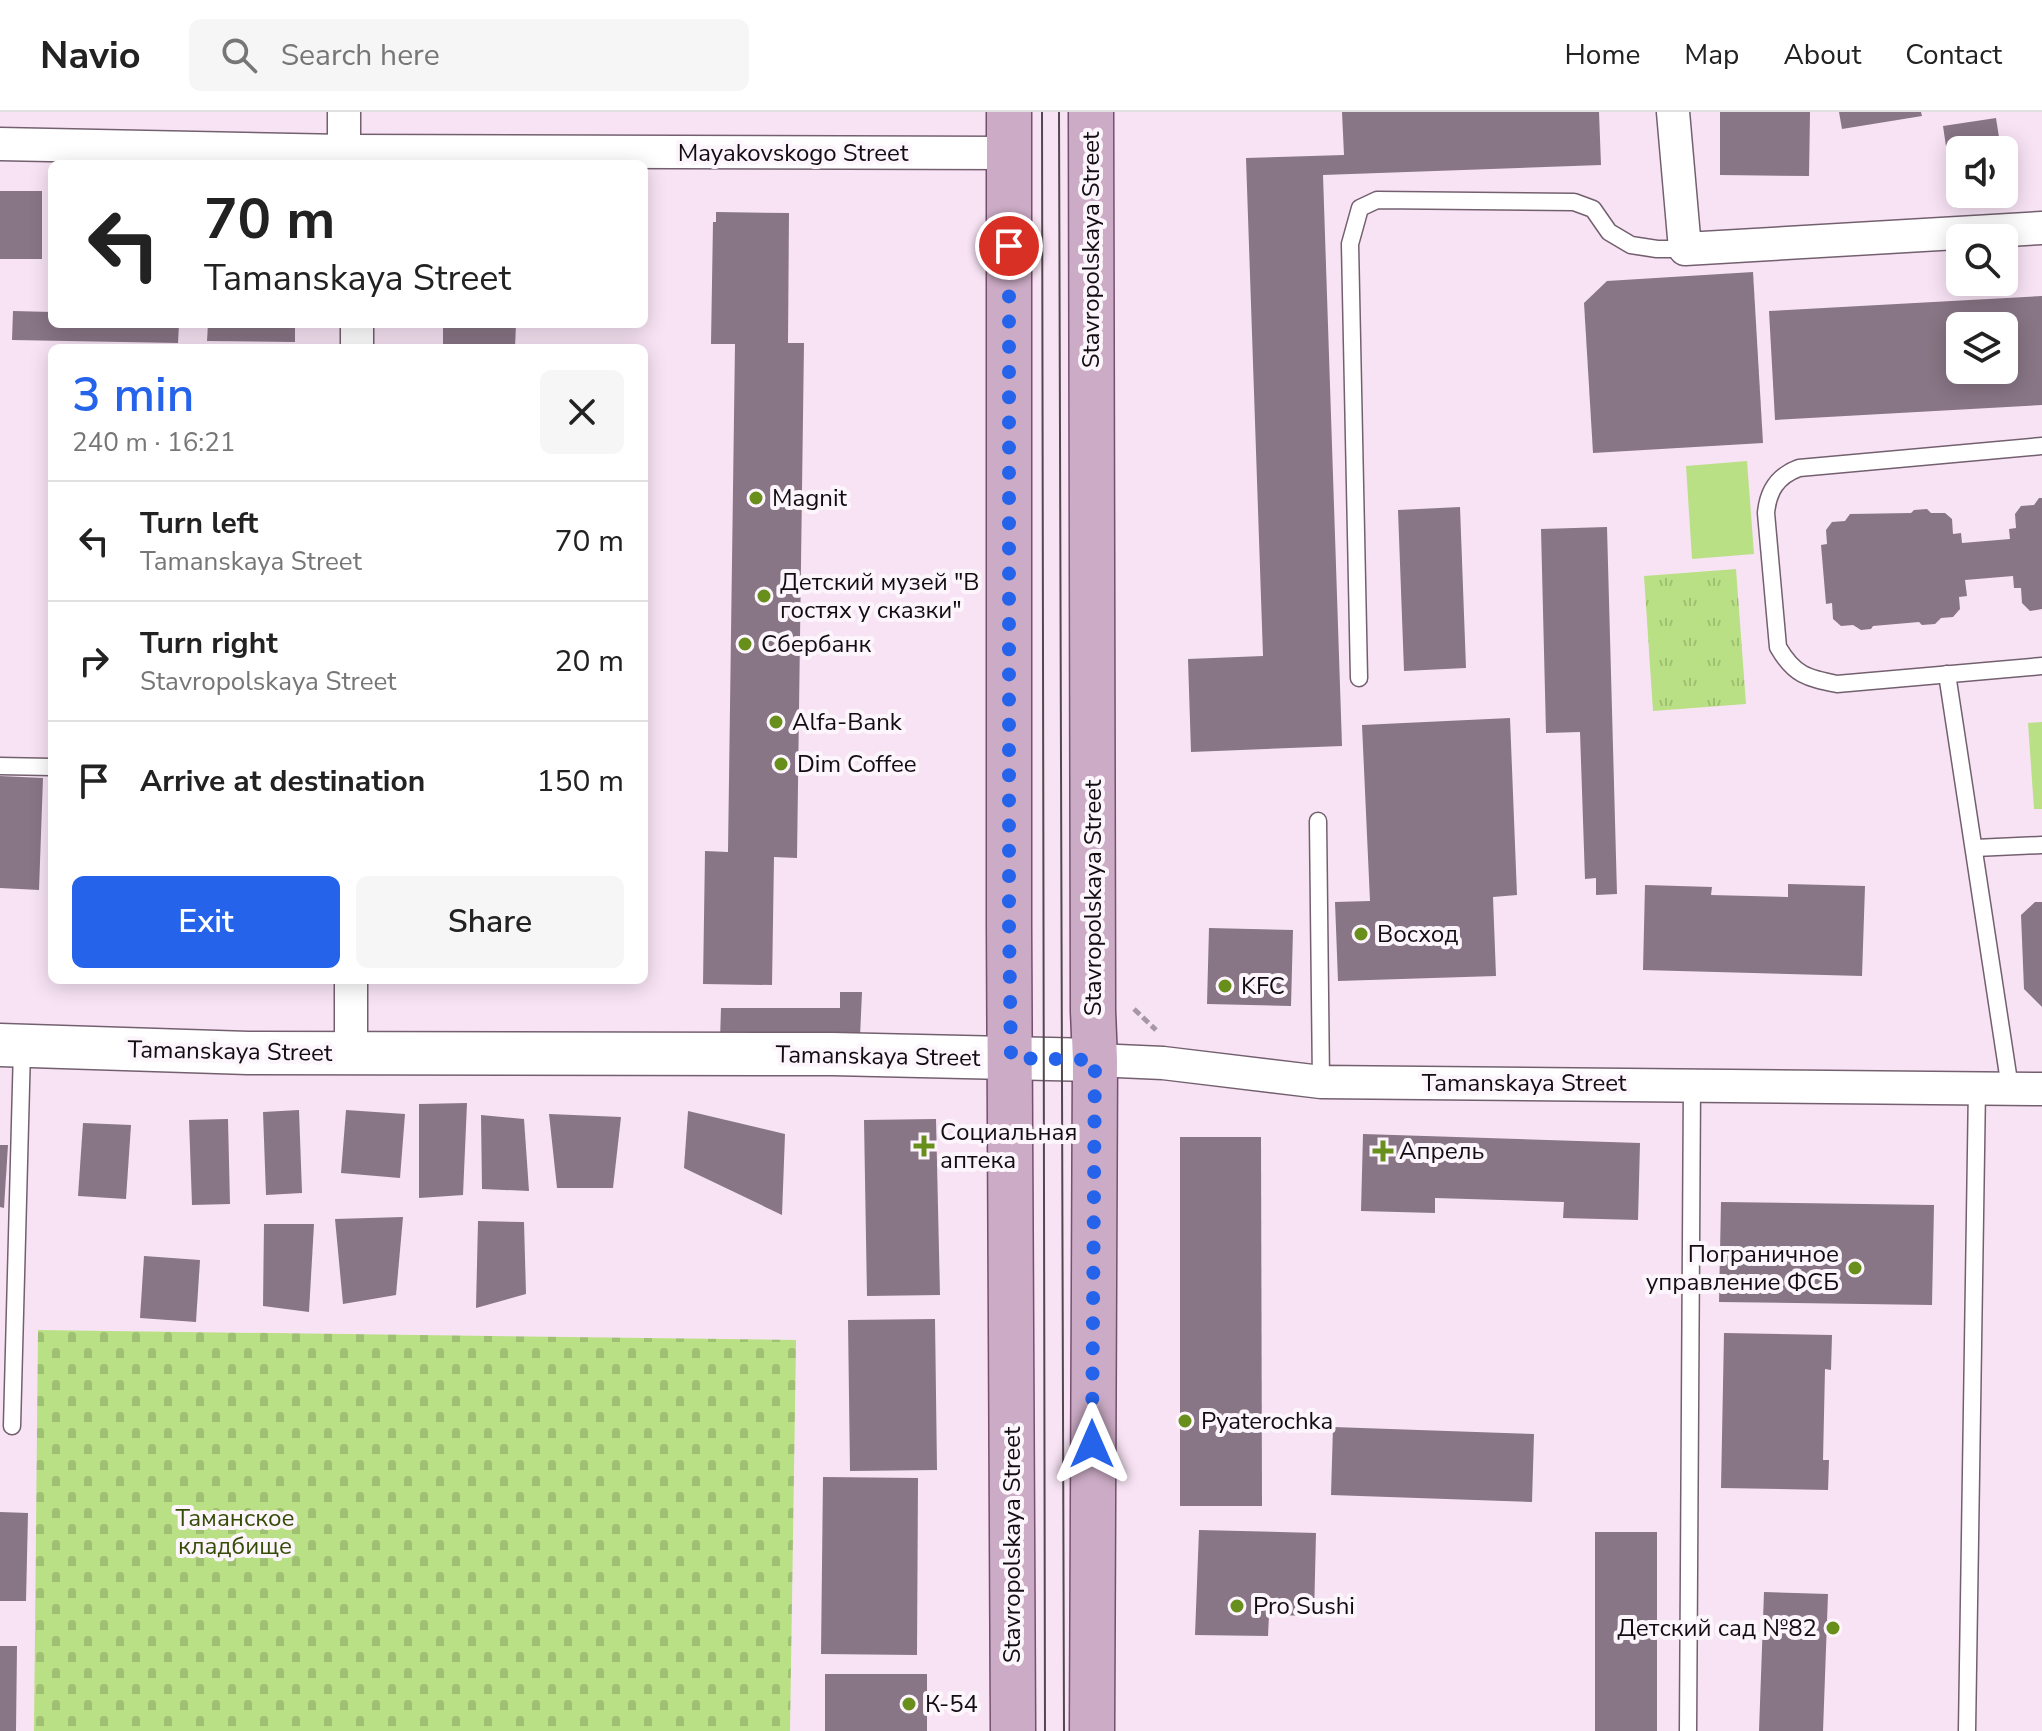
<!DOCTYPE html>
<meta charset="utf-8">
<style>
body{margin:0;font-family:"Nunito Sans",sans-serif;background:#f6f6f6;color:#222;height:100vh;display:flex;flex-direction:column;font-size:30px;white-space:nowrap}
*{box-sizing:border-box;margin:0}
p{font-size:26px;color:#767676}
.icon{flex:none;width:44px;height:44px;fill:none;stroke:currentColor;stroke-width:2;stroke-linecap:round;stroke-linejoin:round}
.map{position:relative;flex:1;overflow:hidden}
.panel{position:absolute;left:48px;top:232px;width:600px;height:640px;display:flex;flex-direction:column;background:#fff;border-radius:12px;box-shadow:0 4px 20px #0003}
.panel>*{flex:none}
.hud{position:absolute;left:48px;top:48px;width:600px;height:168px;border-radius:12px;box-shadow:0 4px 20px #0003;background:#fff;color:#222;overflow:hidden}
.buttons{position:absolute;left:1946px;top:24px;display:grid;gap:16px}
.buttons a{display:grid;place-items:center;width:72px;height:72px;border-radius:12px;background:#fff;box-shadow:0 4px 20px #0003;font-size:40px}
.pin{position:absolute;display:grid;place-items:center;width:68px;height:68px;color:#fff;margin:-34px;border:4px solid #fff;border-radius:50%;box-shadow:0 2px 8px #0007}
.me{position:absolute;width:88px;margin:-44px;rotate:0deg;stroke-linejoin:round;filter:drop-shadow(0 0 6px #0008)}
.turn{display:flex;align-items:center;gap:28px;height:168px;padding:0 24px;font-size:36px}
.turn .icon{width:104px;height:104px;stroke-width:2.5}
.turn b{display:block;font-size:56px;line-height:68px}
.round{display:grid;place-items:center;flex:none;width:84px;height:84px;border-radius:12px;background:#f6f6f6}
.headline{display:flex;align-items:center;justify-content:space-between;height:136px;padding:0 24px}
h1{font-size:48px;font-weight:600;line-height:60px;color:#2563eb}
.button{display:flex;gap:16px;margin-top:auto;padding:16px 24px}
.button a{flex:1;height:92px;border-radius:12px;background:#2563eb;color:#fff;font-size:32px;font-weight:600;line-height:92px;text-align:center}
.button a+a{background:#f6f6f6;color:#222}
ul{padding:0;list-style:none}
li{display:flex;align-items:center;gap:24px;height:120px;padding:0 24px;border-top:2px solid #e0e0e0}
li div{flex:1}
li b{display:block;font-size:30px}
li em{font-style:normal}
header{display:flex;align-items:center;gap:48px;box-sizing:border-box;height:112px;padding:0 40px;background:#fff;border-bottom:2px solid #e0e0e0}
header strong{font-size:38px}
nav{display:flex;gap:44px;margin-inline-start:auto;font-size:28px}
.search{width:560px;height:72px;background:#f6f6f6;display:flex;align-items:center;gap:20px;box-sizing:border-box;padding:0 28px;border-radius:12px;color:#767676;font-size:30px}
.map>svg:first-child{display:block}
.grass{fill:#bae085}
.cemetery{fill:url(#cemetery-stones)}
.park{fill:url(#park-tufts)}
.building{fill:#887585;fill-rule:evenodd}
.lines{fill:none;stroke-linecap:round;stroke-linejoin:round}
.service-casing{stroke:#73606f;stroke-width:19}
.minor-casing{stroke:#73606f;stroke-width:35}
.tertiary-casing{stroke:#73606f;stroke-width:45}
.primary-casing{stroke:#744f6e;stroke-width:47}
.path{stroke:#a797a4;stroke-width:5;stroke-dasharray:8 4;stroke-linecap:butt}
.service{stroke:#fff;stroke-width:16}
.minor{stroke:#fff;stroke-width:32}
.tertiary{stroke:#fff;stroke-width:42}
.primary{stroke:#cbabc5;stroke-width:44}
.tram{stroke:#524750;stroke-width:2}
.route{stroke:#2563eb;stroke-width:14;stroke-dasharray:0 25.2}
.poi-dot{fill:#688e1b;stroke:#fdf5fc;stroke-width:3}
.labels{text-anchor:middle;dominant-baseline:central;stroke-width:8;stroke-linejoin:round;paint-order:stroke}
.street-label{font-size:24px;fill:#130c12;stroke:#fdf5fc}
.poi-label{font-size:24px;fill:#130c12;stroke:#fdf5fc;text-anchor:start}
.park-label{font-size:24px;fill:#354c06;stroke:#fdf5fc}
</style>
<header>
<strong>Navio</strong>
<div class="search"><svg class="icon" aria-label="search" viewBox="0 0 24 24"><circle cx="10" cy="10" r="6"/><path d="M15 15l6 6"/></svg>Search here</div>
<nav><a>Home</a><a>Map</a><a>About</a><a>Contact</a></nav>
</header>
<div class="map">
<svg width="2042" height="1619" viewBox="0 0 2042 1619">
<defs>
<pattern id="cemetery-stones" width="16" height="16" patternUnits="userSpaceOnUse" patternTransform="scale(2)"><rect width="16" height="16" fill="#bae085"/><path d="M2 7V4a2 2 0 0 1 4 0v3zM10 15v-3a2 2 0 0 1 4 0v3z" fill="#9fbf72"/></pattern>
<pattern id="park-tufts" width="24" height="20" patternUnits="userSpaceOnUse" patternTransform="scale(2)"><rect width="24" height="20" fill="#bae085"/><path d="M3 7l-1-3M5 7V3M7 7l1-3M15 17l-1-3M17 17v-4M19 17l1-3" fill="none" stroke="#9fbf72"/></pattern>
</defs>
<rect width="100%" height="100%" fill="#f8e3f4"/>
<g class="grass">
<polygon points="1747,349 1754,442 1692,447 1686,354"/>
<polygon points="2042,610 2042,697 2034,697 2028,611"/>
</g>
<polygon class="cemetery" points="38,1218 796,1228 790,1619 34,1619"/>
<polygon class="park" points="1736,457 1746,592 1653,599 1644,464"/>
<g class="building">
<polygon points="1342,0 1599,0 1601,53 1323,63 1342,634 1191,640 1188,547 1263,544 1246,46 1344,43"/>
<polygon points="1720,0 1810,0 1809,64 1720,63"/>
<polygon points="1839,0 1921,0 1922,4 1842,17"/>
<polygon points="1996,6 2001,38 1960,38 1960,82 2004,82 2006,68 2009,87 1955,96 1943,14"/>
<rect x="0" y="79" width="42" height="68"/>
<polygon points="716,100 789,101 788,231 804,231 797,746 774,745 772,873 703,872 705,739 728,740 735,232 711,232 713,110 716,110"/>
<polygon points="1753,160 1763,331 1593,341 1584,191 1607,169"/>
<path d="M 2042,184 L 2042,293 L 1775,308 L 1769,199 ZM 1960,214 L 2004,214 L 2004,258 L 1960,258 Z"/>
<polygon points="13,199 52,200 52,212 179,212 178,231 12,228"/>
<polygon points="208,212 295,212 295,230 207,229"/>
<polygon points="443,212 516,212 515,236 443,236"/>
<polygon points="2039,386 2042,386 2042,497 2030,499 2022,491 2021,476 2014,476 2013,464 1965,468 1967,484 1959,485 1960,497 1953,505 1941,506 1935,512 1922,513 1919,510 1873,514 1871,517 1861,518 1853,513 1841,514 1833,507 1832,491 1826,492 1821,433 1827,432 1826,418 1832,410 1845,409 1850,402 1911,401 1914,398 1927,397 1931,401 1945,401 1952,407 1953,422 1961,421 1962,431 2010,427 2009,417 2016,416 2015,402 2021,394 2034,393"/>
<polygon points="1460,395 1466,556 1404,559 1398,398"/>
<polygon points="1607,415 1617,782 1596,783 1596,766 1585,767 1580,620 1546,621 1541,417"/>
<polygon points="1510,606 1517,783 1493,785 1496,864 1338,869 1335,790 1370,789 1362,613"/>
<polygon points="0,664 43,666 39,778 0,776"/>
<polygon points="1788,772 1865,774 1862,864 1643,858 1645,773 1712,775 1711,783 1788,785"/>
<polygon points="2035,790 2042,790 2042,895 2024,877 2021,803"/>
<polygon points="1209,816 1293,818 1291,894 1207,892"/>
<polygon points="840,880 862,880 860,925 720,928 721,896 840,896"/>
<polygon points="467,991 463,1083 419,1086 419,992"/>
<polygon points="299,998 302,1081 266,1083 263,1000"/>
<polygon points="346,998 405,1002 400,1066 341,1061"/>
<polygon points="688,999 785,1022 782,1103 684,1056"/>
<polygon points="549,1002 621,1005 613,1076 557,1076"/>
<polygon points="481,1003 524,1007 529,1079 482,1077"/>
<polygon points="228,1007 230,1092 192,1093 189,1008"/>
<polygon points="936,1007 940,1183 867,1184 864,1008"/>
<polygon points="83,1011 131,1013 126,1087 78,1084"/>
<polygon points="1363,1022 1640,1031 1638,1108 1563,1106 1564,1090 1435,1086 1435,1101 1361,1099"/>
<polygon points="1180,1025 1261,1025 1262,1394 1180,1394"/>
<polygon points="0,1033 8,1033 4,1096 0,1095"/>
<polygon points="1721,1090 1934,1093 1932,1193 1719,1190"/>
<polygon points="403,1105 396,1183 343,1192 335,1107"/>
<polygon points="478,1109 524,1110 526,1182 476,1196"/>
<polygon points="264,1112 314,1112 309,1200 263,1194"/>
<polygon points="144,1144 200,1148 196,1210 140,1206"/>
<polygon points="935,1207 937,1358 850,1359 848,1208"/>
<polygon points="1724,1221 1832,1223 1831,1258 1825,1257 1823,1348 1829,1348 1828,1378 1721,1376"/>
<polygon points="1333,1315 1534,1322 1532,1390 1331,1383"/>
<polygon points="823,1365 918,1366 917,1543 821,1542"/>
<polygon points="0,1400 28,1401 26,1489 0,1489"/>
<polygon points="1199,1418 1316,1421 1314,1504 1269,1503 1268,1524 1195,1523"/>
<rect x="1595" y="1420" width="62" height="199"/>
<polygon points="1764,1480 1828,1482 1823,1619 1759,1619"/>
<polygon points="0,1534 17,1534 16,1619 0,1619"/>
<rect x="825" y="1562" width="102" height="57"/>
</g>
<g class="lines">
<g class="service-casing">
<g id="service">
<path d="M 2042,334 L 1799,356 C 1777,364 1768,379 1766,401 L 1778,535 C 1794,563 1807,566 1837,572 L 2042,554"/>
<polyline points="1947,562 2010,976"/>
<polyline points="1359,566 1350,132 1360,96 1377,88 1574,90 1593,97 1609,120 1631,133 1657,137 1685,137"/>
<polyline points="0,654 52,655"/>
<polyline points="1318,709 1321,970"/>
<polyline points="1975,736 2042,733"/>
<polyline points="12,1314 22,936"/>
<polyline points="1688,1619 1692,972"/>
<polyline points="1967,1619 1977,975"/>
</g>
</g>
<g class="minor-casing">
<g id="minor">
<polyline points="344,0 344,39 347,52"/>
<polyline points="1673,0 1685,137 2042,116"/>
<polyline points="0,32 344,39 1009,41"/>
<polyline points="357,236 357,212"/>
<polyline points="351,940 351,868"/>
<polyline points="1095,948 1163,951 1321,970 2042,977"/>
</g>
</g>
<g class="tertiary-casing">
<polyline id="tertiary" points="0,933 248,941 832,942 1095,948"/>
</g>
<g class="primary-casing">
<g id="primary">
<polyline points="1009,0 1009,813 1013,1619"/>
<polyline points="1091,0 1093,899 1095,948 1092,1619"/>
</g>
</g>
<polyline class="path" points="1134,897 1156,918"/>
<use href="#service" class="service"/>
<use href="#minor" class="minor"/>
<use href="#tertiary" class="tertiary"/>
<use href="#primary" class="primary"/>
<g class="tram">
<polyline points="1042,0 1045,1619"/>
<polyline points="1059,0 1064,1619"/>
</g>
</g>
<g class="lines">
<polyline class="route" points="1009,134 1009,813 1011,946 1095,948 1092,1332"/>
</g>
<g class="poi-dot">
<circle cx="756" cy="386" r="8"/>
<circle cx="764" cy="484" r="8"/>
<circle cx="745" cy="532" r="8"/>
<circle cx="776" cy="610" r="8"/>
<circle cx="781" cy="652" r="8"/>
<circle cx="1361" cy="822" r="8"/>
<circle cx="1225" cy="874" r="8"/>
<path d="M920 1022h8v8h8v8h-8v8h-8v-8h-8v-8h8z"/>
<path d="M1379 1027h8v8h8v8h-8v8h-8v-8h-8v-8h8z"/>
<circle cx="1855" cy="1156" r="8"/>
<circle cx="1185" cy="1309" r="8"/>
<circle cx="1237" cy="1494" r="8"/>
<circle cx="1833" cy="1516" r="8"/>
<circle cx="909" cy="1592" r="8"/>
</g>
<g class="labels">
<g class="street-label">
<text x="793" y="41">Mayakovskogo Street</text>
<text transform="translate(1091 138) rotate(-90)">Stavropolskaya Street</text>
<text transform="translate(1093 786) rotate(-90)">Stavropolskaya Street</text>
<text transform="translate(230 939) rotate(1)">Tamanskaya Street</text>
<text transform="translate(878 944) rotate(1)">Tamanskaya Street</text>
<text x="1524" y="971">Tamanskaya Street</text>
<text transform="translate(1012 1433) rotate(-90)">Stavropolskaya Street</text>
</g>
<g class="poi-label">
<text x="772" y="386">Magnit</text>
<text x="780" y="470">Детский музей "В<tspan x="780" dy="28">гостях у сказки"</tspan></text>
<text x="761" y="532">Сбербанк</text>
<text x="792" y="610">Alfa-Bank</text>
<text x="797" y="652">Dim Coffee</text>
<text x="1377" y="822">Восход</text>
<text x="1241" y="874">KFC</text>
<text x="940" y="1020">Социальная<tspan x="940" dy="28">аптека</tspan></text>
<text x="1399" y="1039">Апрель</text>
<text x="1839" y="1142" text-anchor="end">Пограничное<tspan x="1839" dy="28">управление ФСБ</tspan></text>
<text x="1201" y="1309">Pyaterochka</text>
<text x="1253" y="1494">Pro Sushi</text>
<text x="1817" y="1516" text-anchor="end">Детский сад №82</text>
<text x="925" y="1592">К-54</text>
</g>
<g class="park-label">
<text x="235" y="1406">Таманское<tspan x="235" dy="28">кладбище</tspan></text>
</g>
</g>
</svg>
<div class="buttons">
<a><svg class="icon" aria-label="sound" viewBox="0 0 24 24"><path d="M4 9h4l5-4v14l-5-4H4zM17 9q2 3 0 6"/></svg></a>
<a><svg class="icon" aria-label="search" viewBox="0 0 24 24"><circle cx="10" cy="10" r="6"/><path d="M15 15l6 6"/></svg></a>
<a><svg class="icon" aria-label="layers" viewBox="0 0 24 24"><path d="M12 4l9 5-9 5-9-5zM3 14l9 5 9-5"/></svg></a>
</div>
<div class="pin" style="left:1009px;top:134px;background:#d93025"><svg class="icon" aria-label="arrive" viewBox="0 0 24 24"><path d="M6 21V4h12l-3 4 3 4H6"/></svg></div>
<svg class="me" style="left:1092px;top:1332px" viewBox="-20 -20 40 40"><path d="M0-17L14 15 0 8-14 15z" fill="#2563eb" stroke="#fff" stroke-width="4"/></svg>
<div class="hud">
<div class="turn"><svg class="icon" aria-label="left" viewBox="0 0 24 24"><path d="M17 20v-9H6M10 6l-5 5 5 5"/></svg><div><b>70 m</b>Tamanskaya Street</div></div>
</div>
<section class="panel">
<div class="headline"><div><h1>3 min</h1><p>240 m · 16:21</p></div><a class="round"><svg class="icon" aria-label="close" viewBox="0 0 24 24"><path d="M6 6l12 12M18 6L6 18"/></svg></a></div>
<ul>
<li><svg class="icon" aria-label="left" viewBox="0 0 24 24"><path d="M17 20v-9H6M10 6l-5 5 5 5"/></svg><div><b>Turn left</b><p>Tamanskaya Street</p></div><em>70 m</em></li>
<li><svg class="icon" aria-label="right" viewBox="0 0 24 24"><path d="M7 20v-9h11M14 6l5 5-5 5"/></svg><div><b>Turn right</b><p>Stavropolskaya Street</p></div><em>20 m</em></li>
<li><svg class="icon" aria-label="arrive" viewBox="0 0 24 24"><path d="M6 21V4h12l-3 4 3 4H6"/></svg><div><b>Arrive at destination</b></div><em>150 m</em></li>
</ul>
<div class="button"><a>Exit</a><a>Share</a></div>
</section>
</div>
